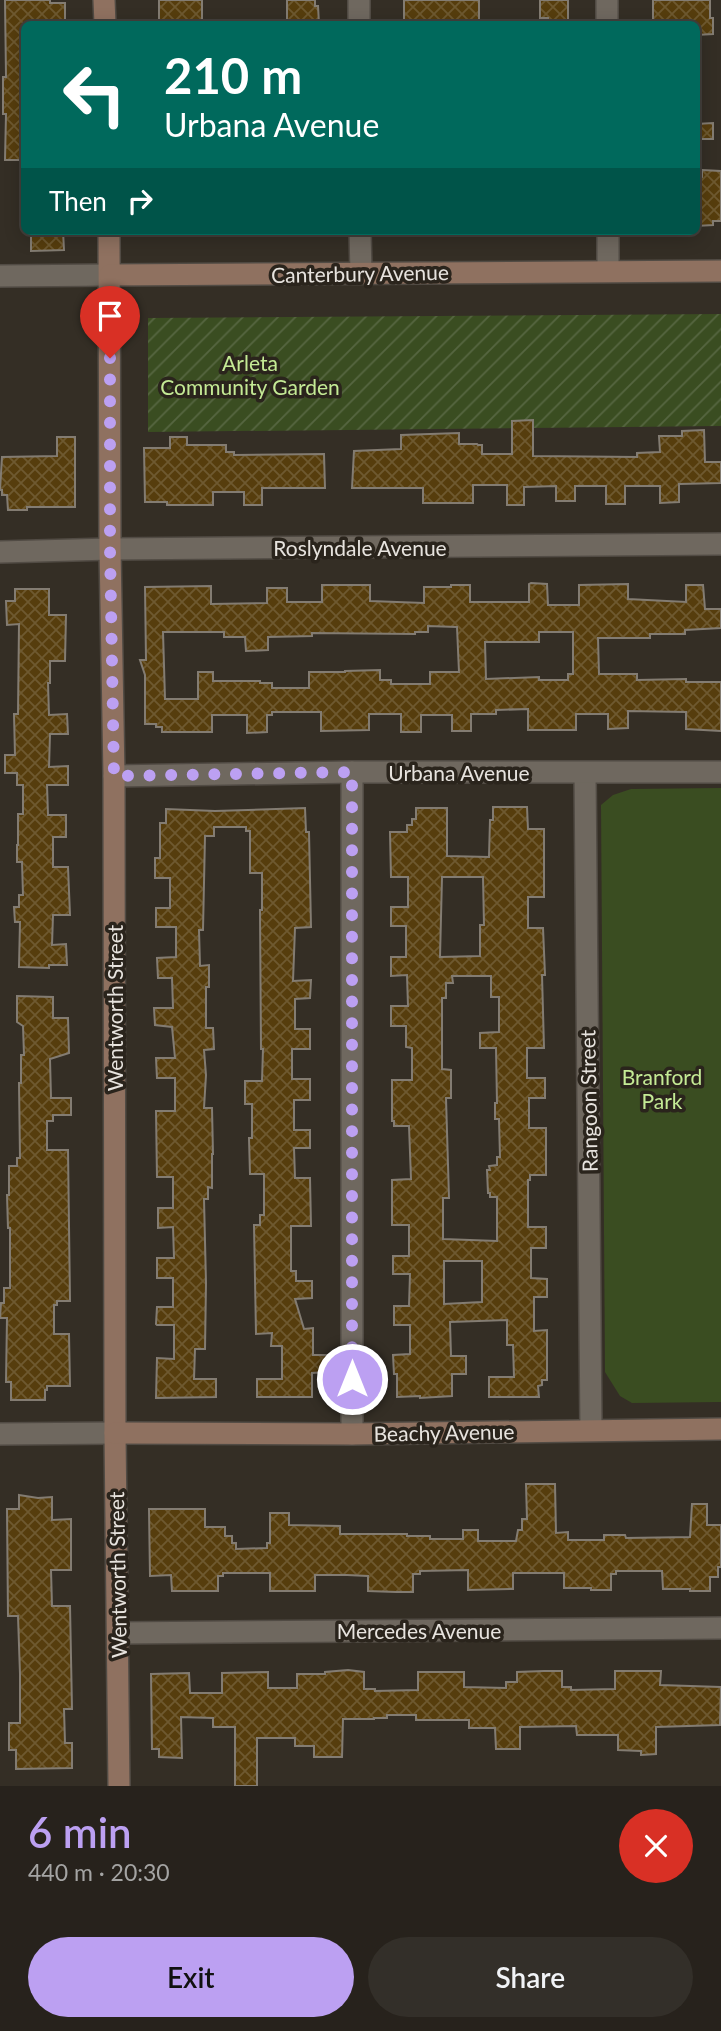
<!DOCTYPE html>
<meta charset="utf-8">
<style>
body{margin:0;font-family:Lato,sans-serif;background:#332f29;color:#f1f3f6;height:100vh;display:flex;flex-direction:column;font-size:26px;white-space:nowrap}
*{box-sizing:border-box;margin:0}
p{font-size:23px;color:#a4a4a3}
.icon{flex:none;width:38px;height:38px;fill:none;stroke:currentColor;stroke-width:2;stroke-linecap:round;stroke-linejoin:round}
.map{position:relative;height:1786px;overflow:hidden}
.details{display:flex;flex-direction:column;background:#27221c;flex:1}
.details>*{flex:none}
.hud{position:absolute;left:21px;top:21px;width:679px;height:214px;border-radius:10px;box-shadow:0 4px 18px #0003,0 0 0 2px #433f3b;background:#00695c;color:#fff;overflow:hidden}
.pin{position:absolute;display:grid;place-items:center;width:60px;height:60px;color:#fff;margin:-72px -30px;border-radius:50% 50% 50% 0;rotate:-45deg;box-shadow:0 0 7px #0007}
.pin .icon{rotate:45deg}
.me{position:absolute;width:77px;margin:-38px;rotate:0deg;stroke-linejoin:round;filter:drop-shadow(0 0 5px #0008)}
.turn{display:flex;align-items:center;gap:24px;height:147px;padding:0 28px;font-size:32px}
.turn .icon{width:91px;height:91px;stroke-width:2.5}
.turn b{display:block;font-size:49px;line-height:60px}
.then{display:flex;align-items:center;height:66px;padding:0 28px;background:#0003;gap:14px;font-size:26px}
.round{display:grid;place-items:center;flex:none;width:74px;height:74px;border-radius:37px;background:#332f29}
.summary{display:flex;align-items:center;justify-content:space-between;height:119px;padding:0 28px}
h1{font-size:42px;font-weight:600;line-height:52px;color:#bca0f2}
.primary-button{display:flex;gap:14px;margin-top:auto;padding:14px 28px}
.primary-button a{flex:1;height:80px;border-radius:42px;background:#bca0f2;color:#111;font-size:28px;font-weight:600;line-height:80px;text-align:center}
.primary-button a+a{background:#332f29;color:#f1f3f6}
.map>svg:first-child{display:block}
.park{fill:#3a4d21}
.garden{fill:url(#garden-furrows)}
.building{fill:url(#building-cross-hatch);stroke:#837c72;stroke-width:2;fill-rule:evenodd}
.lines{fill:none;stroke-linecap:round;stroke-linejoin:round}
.street-casing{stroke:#514b44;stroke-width:24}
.secondary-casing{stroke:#514b44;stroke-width:24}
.street{stroke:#6f685f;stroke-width:21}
.secondary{stroke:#8f7160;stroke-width:21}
.route{stroke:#bca0f2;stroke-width:12;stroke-dasharray:0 21.6}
.labels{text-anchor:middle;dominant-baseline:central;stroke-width:7;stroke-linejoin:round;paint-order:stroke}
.street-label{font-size:21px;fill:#e7e3de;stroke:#2a241c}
.park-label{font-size:21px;fill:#c4ea95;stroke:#2a241c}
</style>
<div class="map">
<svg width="721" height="1786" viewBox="0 0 721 1786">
<defs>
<pattern id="garden-furrows" width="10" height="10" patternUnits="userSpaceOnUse" patternTransform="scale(1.75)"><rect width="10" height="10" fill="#3a4d21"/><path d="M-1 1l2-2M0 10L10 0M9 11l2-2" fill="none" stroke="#566641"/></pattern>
<pattern id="building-cross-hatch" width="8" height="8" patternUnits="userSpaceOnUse" patternTransform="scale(1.75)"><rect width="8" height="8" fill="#563d0d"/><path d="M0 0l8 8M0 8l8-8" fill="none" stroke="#6e5930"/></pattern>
</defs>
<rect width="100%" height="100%" fill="#342e25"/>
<polygon class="park" points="721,788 721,1402 632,1403 620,1396 605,1372 601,805 613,795 631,789"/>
<polygon class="garden" points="721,314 721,426 148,432 148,318"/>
<g class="building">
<polygon points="5,0 50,0 50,3 65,3 65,24 24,24 24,160 5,160 6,114 3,114 3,77 6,77"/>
<polygon points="159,0 202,0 202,23 159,24"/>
<polygon points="287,0 315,0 315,6 318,6 319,24 293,24 292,21 287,21"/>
<polygon points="404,0 479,0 479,24 404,22"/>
<polygon points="540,0 568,0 568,24 548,24 548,18 540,18"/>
<polygon points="653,0 710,0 710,18 713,18 713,34 696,35 696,24 693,24 693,21 653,21"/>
<polygon points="713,123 713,139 696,139 696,124"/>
<polygon points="702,170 721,171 721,221 713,221 713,225 696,226 696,178 702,177"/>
<polygon points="31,231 63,231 64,250 31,251"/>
<polygon points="533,420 533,456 637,457 637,453 660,452 659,436 682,436 682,431 704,430 705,462 721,462 721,483 679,484 679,502 660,503 660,486 625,486 625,504 606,504 606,486 575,486 575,501 556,501 556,486 524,487 524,505 507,505 507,485 473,485 473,503 423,503 423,488 352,488 354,451 401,449 401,435 459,433 459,444 477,444 478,445 482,445 482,454 512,454 512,421"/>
<polygon points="57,437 75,437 75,507 27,507 27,510 8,510 7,495 2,495 2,490 0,490 2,457 57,456"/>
<polygon points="170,437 187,437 187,445 226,445 226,452 234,452 234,455 324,454 325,488 262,488 262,505 244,505 244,492 213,492 213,505 167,505 167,502 145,502 144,448 170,448"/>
<path d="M 531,583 L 547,584 L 548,605 L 579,605 L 579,585 L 628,584 L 628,599 L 686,602 L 686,585 L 703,585 L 705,609 L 721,609 L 721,628 L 685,630 L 685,634 L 650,634 L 650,638 L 598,638 L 599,674 L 637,674 L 637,680 L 686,679 L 686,682 L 721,682 L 721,731 L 686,729 L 686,712 L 628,711 L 628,728 L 608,729 L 608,714 L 576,714 L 576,730 L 528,730 L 528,709 L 496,710 L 496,714 L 471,714 L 471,731 L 452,731 L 452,715 L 421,715 L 421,732 L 401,732 L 401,714 L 369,714 L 369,730 L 321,731 L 321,712 L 272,712 L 272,715 L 267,715 L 267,732 L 247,733 L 247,715 L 212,715 L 212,732 L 162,732 L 162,727 L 156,727 L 156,724 L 145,724 L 145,675 L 140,660 L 146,660 L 145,587 L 211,586 L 211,604 L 267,603 L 267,588 L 287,588 L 287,602 L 322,602 L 322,585 L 370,585 L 370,601 L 424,603 L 424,587 L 451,587 L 451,585 L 470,585 L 470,602 L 529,602 L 529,584 ZM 428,626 L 457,627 L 459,672 L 430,672 L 430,684 L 391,684 L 391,680 L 380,680 L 380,670 L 345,671 L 345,672 L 309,672 L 309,688 L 272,688 L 272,683 L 260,683 L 260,681 L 213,681 L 213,672 L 198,672 L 198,699 L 165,699 L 163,632 L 224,632 L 224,637 L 245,637 L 246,651 L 268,650 L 268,637 L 312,636 L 312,633 L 415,634 L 415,632 L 428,632 ZM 539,632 L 573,632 L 573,674 L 568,674 L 568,680 L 539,680 L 539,677 L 486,679 L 485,642 L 539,642 Z"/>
<polygon points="15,589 49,589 49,615 66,615 65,661 50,661 50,683 48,683 49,715 67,714 68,734 50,734 49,767 68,766 68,785 47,785 48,815 66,815 66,837 53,837 53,867 68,867 70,915 53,915 52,945 66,944 67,965 49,965 49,968 19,967 20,922 15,922 14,907 19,907 19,895 23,895 22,862 17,862 17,845 18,845 18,814 23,814 23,785 17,785 17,773 5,773 5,755 15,755 14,714 18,714 19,624 7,625 6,601 15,601"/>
<path d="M 493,807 L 527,807 L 528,829 L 544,829 L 544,897 L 528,897 L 528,928 L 543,928 L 545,975 L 542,975 L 544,1048 L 527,1048 L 527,1078 L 545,1078 L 545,1098 L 529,1098 L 529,1128 L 546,1128 L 546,1175 L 530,1175 L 530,1180 L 528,1180 L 528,1227 L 546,1227 L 546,1248 L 531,1248 L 531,1278 L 547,1279 L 547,1297 L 534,1297 L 534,1331 L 547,1330 L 547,1380 L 542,1380 L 542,1385 L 538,1386 L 539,1397 L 489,1397 L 489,1377 L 514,1377 L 513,1345 L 507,1345 L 507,1320 L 450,1322 L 451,1356 L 466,1356 L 466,1374 L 452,1374 L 452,1396 L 420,1398 L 420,1396 L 397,1397 L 397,1374 L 394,1374 L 393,1355 L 410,1354 L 410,1325 L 394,1325 L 394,1306 L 409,1306 L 410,1274 L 393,1274 L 393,1256 L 409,1256 L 409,1225 L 392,1225 L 392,1180 L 411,1179 L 409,1126 L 394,1126 L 394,1121 L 392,1121 L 392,1080 L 412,1080 L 412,1048 L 406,1047 L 406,1026 L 391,1026 L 391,1006 L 408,1006 L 407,975 L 391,976 L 391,957 L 406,957 L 406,926 L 391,926 L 391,907 L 408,907 L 408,877 L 391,877 L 390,832 L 407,832 L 407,825 L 412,825 L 412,819 L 416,819 L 416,808 L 447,808 L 447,856 L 489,857 L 490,820 L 493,820 ZM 442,877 L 483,877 L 484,925 L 480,925 L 480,956 L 440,957 ZM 452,976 L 491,976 L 491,997 L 499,997 L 499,1032 L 480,1033 L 480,1048 L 496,1048 L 497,1103 L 495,1103 L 495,1119 L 499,1119 L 500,1157 L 497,1157 L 497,1165 L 489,1166 L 490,1170 L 487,1170 L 488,1193 L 490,1193 L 490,1197 L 497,1197 L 497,1241 L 443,1239 L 443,1198 L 449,1198 L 446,1098 L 451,1098 L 451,1070 L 442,1069 L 442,998 L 446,998 L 446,983 L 453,983 ZM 444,1261 L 482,1261 L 482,1302 L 444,1304 Z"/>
<polygon points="305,808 306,832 309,832 311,927 295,928 293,981 311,980 310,998 295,999 295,1029 310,1029 310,1049 292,1049 292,1079 310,1079 310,1100 294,1100 294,1130 310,1130 310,1148 294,1148 295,1178 310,1178 311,1226 291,1226 291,1271 296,1271 296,1281 312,1281 312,1298 295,1299 304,1329 313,1328 313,1355 327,1355 327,1372 312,1373 312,1397 257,1397 257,1379 282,1379 282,1346 271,1346 272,1333 256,1334 254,1225 260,1225 260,1215 264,1215 264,1174 250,1174 249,1138 252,1138 252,1104 245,1104 245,1081 262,1081 263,1049 261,1049 260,910 262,910 262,873 250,873 250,831 246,831 246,827 214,827 214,836 205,836 203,930 199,930 200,966 209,965 209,987 206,987 206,1028 213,1028 214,1049 204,1050 206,1075 204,1108 212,1108 213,1154 212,1154 212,1188 208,1187 208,1199 204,1199 206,1283 205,1349 195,1349 194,1379 216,1379 216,1397 156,1398 157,1358 174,1359 174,1325 157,1325 156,1324 157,1307 173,1307 173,1278 157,1278 157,1258 174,1258 173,1227 158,1228 158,1208 173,1208 173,1177 157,1177 156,1111 175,1111 175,1078 157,1078 156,1058 175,1058 172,1027 155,1025 154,1008 173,1008 172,978 158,978 157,958 176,957 176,927 156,927 156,908 170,908 170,878 155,878 155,858 160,858 160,823 166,823 166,809 215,811"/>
<polygon points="17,996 53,997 53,1018 68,1018 69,1053 50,1059 51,1098 71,1098 71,1115 53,1115 53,1121 47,1121 47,1150 68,1150 70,1301 57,1301 57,1305 54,1305 54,1334 69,1334 70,1386 47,1386 47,1390 45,1390 45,1400 11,1400 11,1382 6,1382 7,1318 0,1318 1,1303 4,1303 4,1288 10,1288 10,1228 8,1228 7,1195 9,1195 9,1166 17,1166 17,1158 20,1158 19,1083 21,1083 21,1055 24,1055 23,1026 17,1022"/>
<polygon points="526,1484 555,1484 556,1533 568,1532 568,1540 604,1540 604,1535 625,1535 626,1538 690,1537 692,1504 707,1504 707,1525 721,1525 721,1567 718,1567 718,1577 710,1577 710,1591 690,1591 690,1589 663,1589 662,1571 616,1571 616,1574 611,1574 611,1590 591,1590 591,1588 564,1588 564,1573 513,1573 513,1589 468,1590 468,1570 420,1571 420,1574 413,1574 413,1592 396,1592 368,1591 368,1576 347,1575 315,1575 315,1591 270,1591 270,1573 223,1573 223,1576 218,1576 218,1591 172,1591 171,1575 150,1576 149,1509 205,1509 205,1527 225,1527 225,1536 232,1536 232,1543 236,1543 236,1549 267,1548 267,1543 270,1543 270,1513 289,1513 289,1525 340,1526 340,1534 407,1534 407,1536 430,1536 430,1539 463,1539 463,1530 478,1530 478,1541 516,1541 518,1530 522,1530 522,1519 527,1519"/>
<polygon points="19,1495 38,1498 52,1497 52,1520 71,1519 71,1570 51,1570 52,1606 70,1606 72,1709 64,1709 65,1743 72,1743 72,1768 16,1769 16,1750 9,1750 9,1723 20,1723 20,1674 18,1616 8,1616 7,1509 19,1509"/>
<polygon points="348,1670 364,1672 364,1689 375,1689 375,1691 418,1690 418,1672 464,1672 464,1687 506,1688 506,1682 517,1682 517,1672 544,1671 562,1671 562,1687 571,1687 571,1690 615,1689 615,1671 661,1671 660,1685 721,1687 720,1725 656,1727 656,1754 641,1755 641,1751 618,1750 618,1735 577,1735 576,1726 520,1727 520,1749 496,1749 495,1728 469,1728 469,1720 416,1720 416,1715 387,1715 387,1718 374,1718 374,1719 343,1719 342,1757 314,1757 314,1746 295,1746 295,1738 257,1738 257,1786 235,1786 235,1727 213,1727 213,1718 181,1717 182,1758 159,1757 159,1749 152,1749 151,1674 189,1673 190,1693 222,1693 222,1673 268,1672 268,1688 297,1688 297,1674 325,1674 325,1672"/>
</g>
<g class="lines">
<g class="street-casing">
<g id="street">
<polyline points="359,0 359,24"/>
<polyline points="607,0 607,24"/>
<polyline points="360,231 361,273"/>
<polyline points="608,231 608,271"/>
<polyline points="0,276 110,275"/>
<polyline points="0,552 110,549 721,544"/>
<polyline points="352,772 352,1434"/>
<polyline points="585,773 591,1430"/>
<polyline points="114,776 352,772 721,772"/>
<polyline points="0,1434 115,1433"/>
<polyline points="118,1633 721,1628"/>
</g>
</g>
<g class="secondary-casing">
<g id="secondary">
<polyline points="104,0 105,24"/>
<polyline points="109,231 110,549 114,776 115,1433 119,1786"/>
<polyline points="110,275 721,271"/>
<polyline points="115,1433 352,1434 721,1429"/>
</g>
</g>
<use href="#street" class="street"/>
<use href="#secondary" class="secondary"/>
</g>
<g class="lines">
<polyline class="route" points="110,358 110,549 114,776 352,772 352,1379"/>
</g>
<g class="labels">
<g class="street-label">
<text transform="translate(360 273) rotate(-1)">Canterbury Avenue</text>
<text x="360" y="547">Roslyndale Avenue</text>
<text x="459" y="772">Urbana Avenue</text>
<text transform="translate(114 1008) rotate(-90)">Wentworth Street</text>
<text transform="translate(588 1101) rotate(-91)">Rangoon Street</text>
<text transform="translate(444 1432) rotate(-1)">Beachy Avenue</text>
<text transform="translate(117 1575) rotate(-91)">Wentworth Street</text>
<text x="419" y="1630">Mercedes Avenue</text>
</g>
<g class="park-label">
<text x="250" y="362">Arleta<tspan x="250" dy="24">Community Garden</tspan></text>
<text x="662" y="1076">Branford<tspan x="662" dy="24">Park</tspan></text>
</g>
</g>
</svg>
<div class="pin" style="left:110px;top:358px;background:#d93025"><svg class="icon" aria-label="arrive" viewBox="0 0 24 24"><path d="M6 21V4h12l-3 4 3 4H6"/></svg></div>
<svg class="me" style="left:352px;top:1379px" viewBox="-20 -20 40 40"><circle r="17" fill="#bca0f2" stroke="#fff" stroke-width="3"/><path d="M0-11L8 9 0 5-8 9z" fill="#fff"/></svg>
<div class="hud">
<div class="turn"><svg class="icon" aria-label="left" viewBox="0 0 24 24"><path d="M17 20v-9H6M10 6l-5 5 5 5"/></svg><div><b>210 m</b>Urbana Avenue</div></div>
<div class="then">Then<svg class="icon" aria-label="right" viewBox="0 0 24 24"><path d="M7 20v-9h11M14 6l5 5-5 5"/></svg></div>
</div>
</div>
<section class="details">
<div class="summary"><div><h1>6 min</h1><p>440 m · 20:30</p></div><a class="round" style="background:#d93025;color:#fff"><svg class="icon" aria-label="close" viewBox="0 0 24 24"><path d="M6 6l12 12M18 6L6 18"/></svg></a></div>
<div class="primary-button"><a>Exit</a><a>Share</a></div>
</section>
